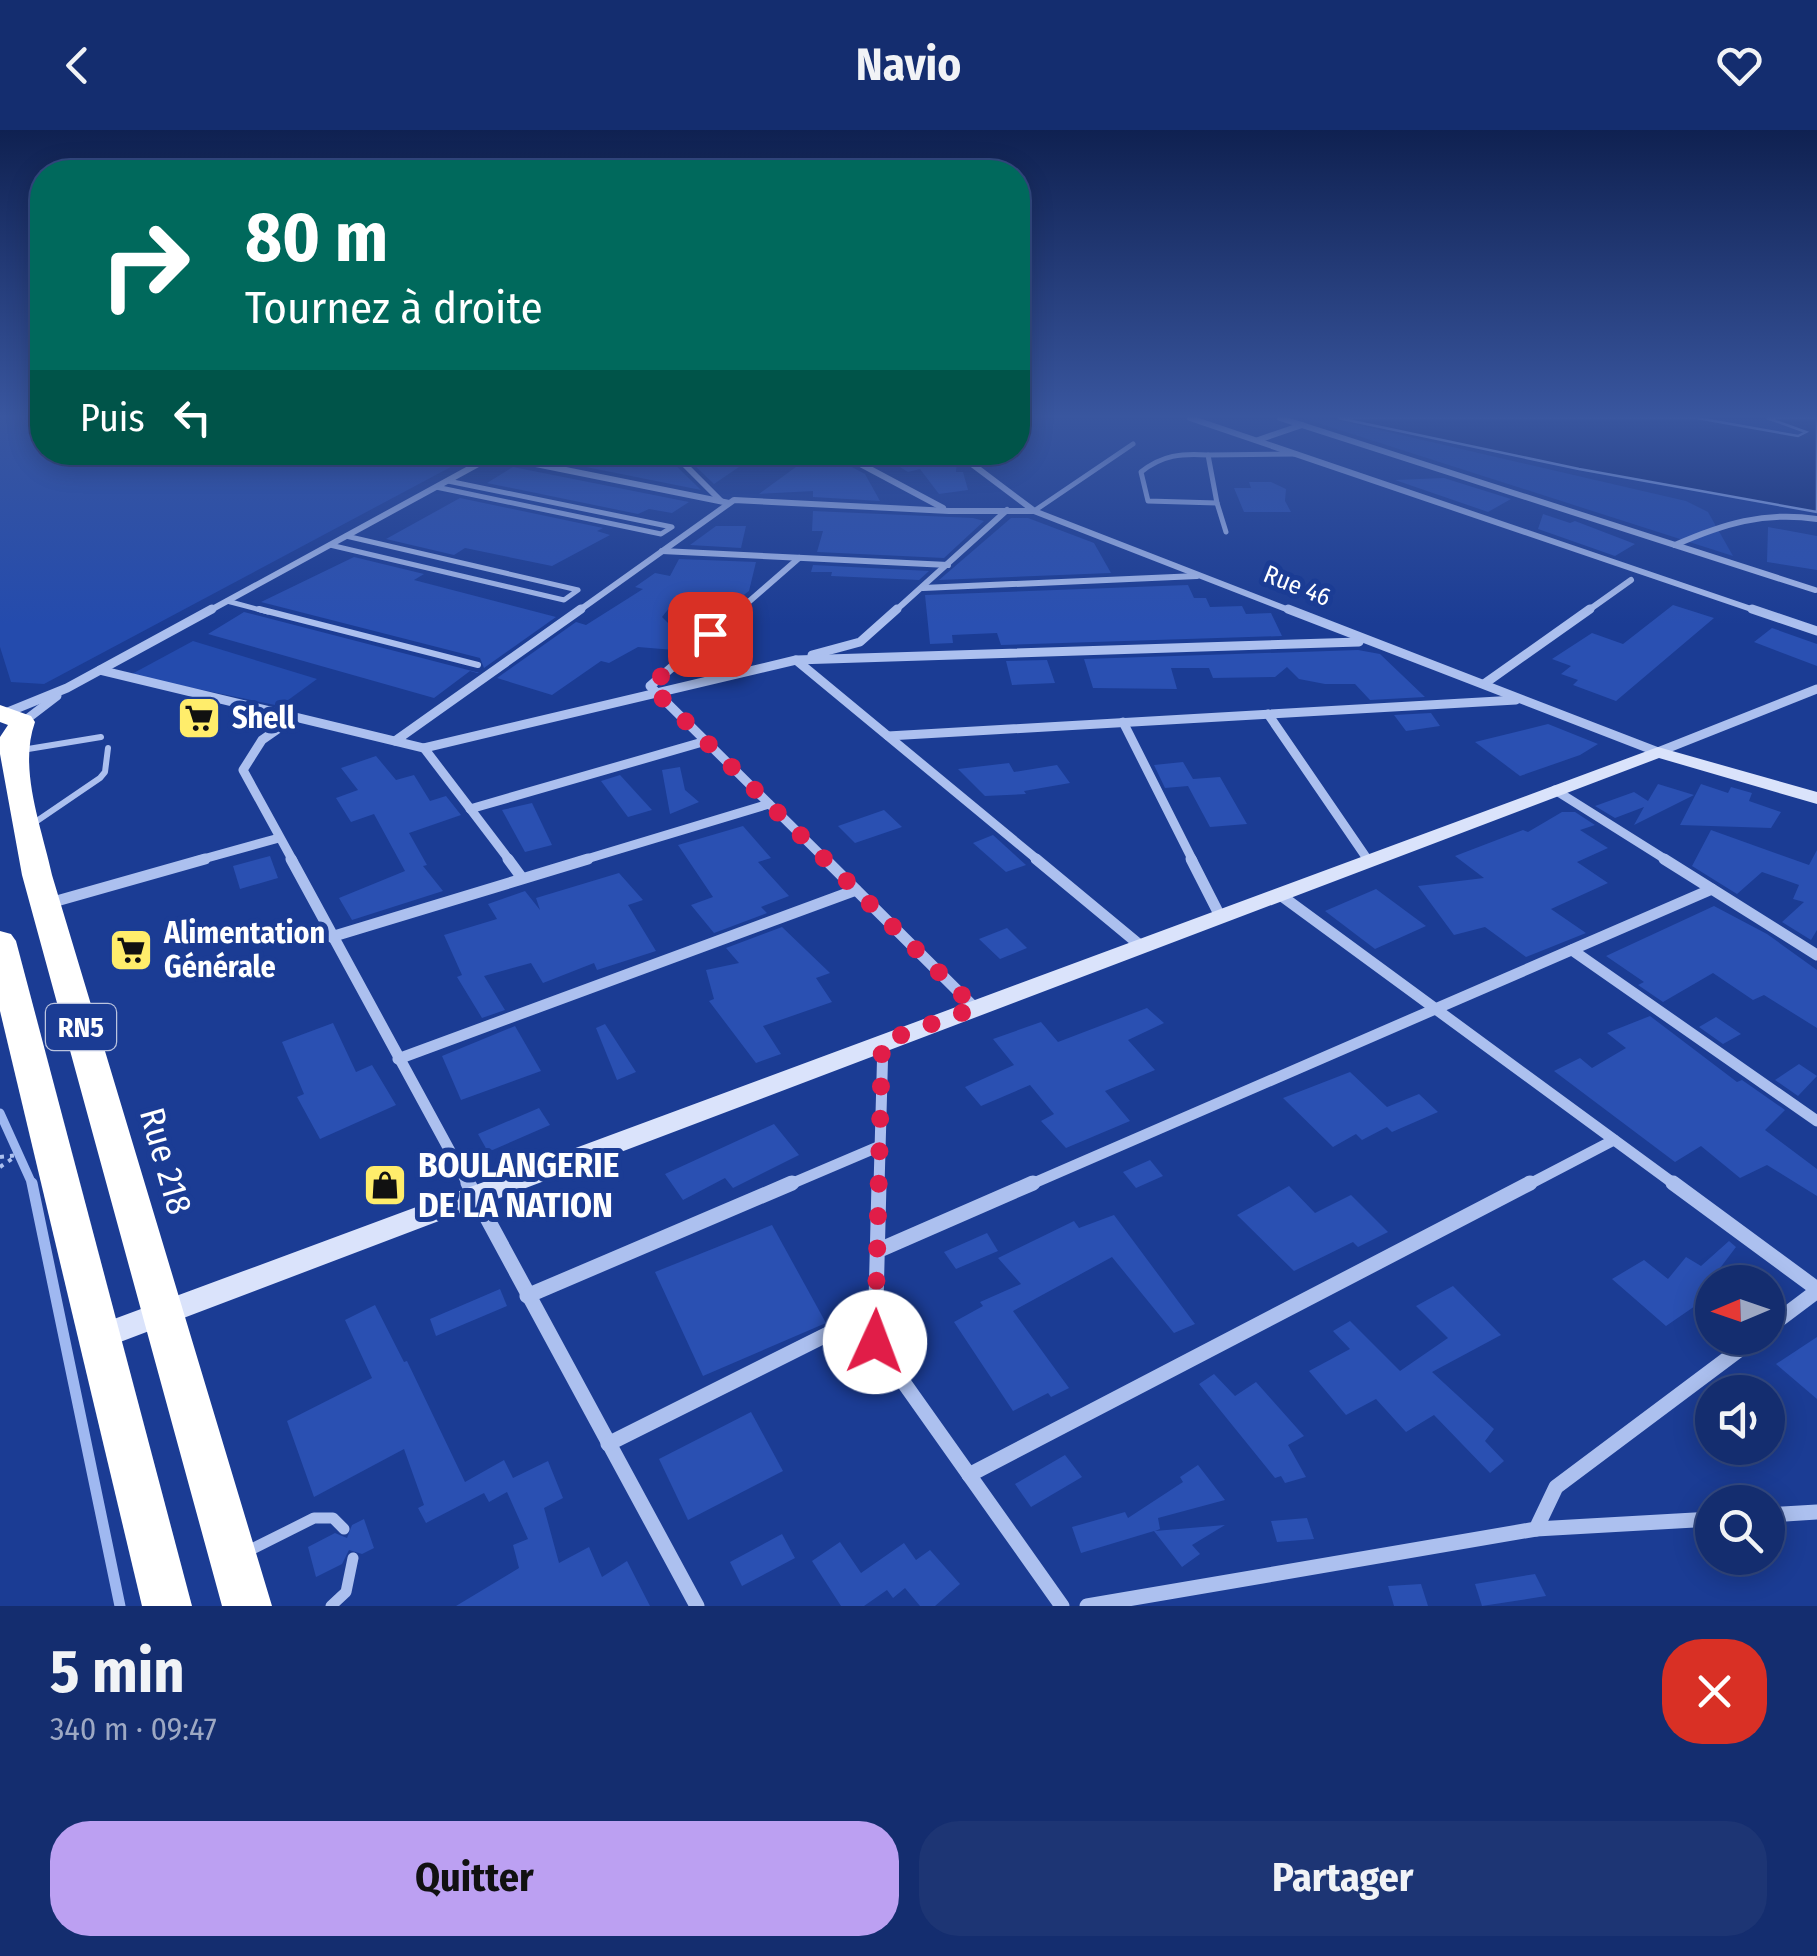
<!DOCTYPE html>
<html lang="fr">
<meta charset="utf-8">
<style>
body{margin:0;font-family:"Fira Sans Condensed",sans-serif;background:#1d3574;color:#f1f3f6;height:100vh;display:flex;flex-direction:column;font-size:38px;white-space:nowrap}
*{box-sizing:border-box;margin:0}
p{font-size:32px;color:#9da8c3}
.icon{flex:none;width:55px;height:55px;fill:none;stroke:currentColor;stroke-width:2;stroke-linecap:round;stroke-linejoin:round}
.map{position:relative;height:1476px;overflow:hidden}
.drawer{display:flex;flex-direction:column;background:#142d6f;flex:1}
.drawer>*{flex:none}
.hud{position:absolute;left:30px;top:30px;width:1000px;height:305px;border-radius:40px;box-shadow:0 5px 25px #0003,0 0 0 2px #334982;background:#00695c;color:#fff;overflow:hidden}
.needle{width:65px;rotate:268deg}
.tools{position:absolute;left:1695px;top:1135px;display:grid;gap:20px}
.tools a{display:grid;place-items:center;width:90px;height:90px;border-radius:50%;background:#142d6f;box-shadow:0 5px 25px #0003,0 0 0 2px #334982;font-size:50px}
.pin{position:absolute;display:grid;place-items:center;width:85px;height:85px;color:#fff;margin:-42px;border-radius:20px;box-shadow:0 5px 15px #0006}
.me{position:absolute;width:110px;margin:-55px;rotate:2deg;stroke-linejoin:round;filter:drop-shadow(0 0 8px #0008)}
.turn{display:flex;align-items:center;gap:35px;height:210px;padding:0 50px;font-size:45px}
.turn .icon{width:130px;height:130px;stroke-width:2.5}
.turn b{display:block;font-size:70px;line-height:85px}
.then{display:flex;align-items:center;height:95px;padding:0 50px;background:#0003;gap:20px;font-size:38px}
.round{display:grid;place-items:center;flex:none;width:105px;height:105px;border-radius:40px;background:#1d3574}
.headline{display:flex;align-items:center;justify-content:space-between;height:170px;padding:0 50px}
h1{font-size:60px;font-weight:700;line-height:75px}
.cta{display:flex;gap:20px;margin-top:auto;padding:20px 50px}
.cta a{flex:1;height:115px;border-radius:40px;background:#bca0f2;color:#111;font-size:40px;font-weight:700;line-height:115px;text-align:center}
.cta a+a{background:#1d3574;color:#f1f3f6}
header{display:flex;justify-content:space-between;align-items:center;height:130px;padding:0 50px;background:#142d6f;font-size:45px;font-weight:700}
.map>svg:first-child{display:block}
.green{fill:#244bad}
.water{fill:#122b72;stroke:#9fb8f1;stroke-width:2.5}
.lines{fill:none;stroke-linecap:round;stroke-linejoin:round}
.stream-far1{stroke:#9fb8f1;stroke-width:9}
.stream{stroke:#9fb8f1;stroke-width:11}
.building{fill:#2a50b2}
.path{stroke:#acc0ef;stroke-width:4;stroke-dasharray:4 6;stroke-linecap:butt}
.lane-far2{stroke:#acc0ef;stroke-width:5}
.lane-far1{stroke:#acc0ef;stroke-width:6}
.lane{stroke:#acc0ef;stroke-width:11}
.street-far3{stroke:#acc0ef;stroke-width:6}
.street-far2{stroke:#acc0ef;stroke-width:9}
.street-far1{stroke:#acc0ef;stroke-width:11}
.street{stroke:#acc0ef;stroke-width:15}
.secondary{fill:#dae3fb;fill-rule:evenodd}
.highway{fill:#fff;fill-rule:evenodd}
.route{stroke:#e11d48;stroke-width:18;stroke-dasharray:0 32.4}
.labels{text-anchor:middle;dominant-baseline:central;stroke-width:10;stroke-linejoin:round;paint-order:stroke}
.far-street-label{font-size:25px;fill:#fff;stroke:#1b3c94}
.shield{fill:#1b3c94;stroke:#bbc4df;stroke-width:2.5}
.shield-label{font-size:28px;font-weight:bold;fill:#fff}
.poi-label{font-size:30px;font-weight:bold;fill:#fff;stroke:#1b3c94;text-anchor:start}
.near-street-label{font-size:35px;fill:#fff;stroke:#1b3c94}
.near-poi-label{font-size:35px;font-weight:bold;fill:#fff;stroke:#1b3c94;text-anchor:start}
</style>
<header><svg class="icon" aria-label="back" viewBox="0 0 24 24"><path d="M15 5l-7 7 7 7"/></svg>Navio<svg class="icon" aria-label="heart" viewBox="0 0 24 24"><path d="M12 20l-8-8c-3-5 5-10 8-4 3-6 11-1 8 4z"/></svg></header>
<div class="map">
<svg width="1817" height="1476" viewBox="0 0 1817 1476">
<rect width="100%" height="100%" fill="#1b3c94"/>
<g class="green">
<polygon points="0,288 42,288 42,322 477,323 44,554 11,552 0,517"/>
<polygon points="1302,288 1328,288 1686,371 1708,382 1733,426"/>
<polygon points="193,511 317,549 280,576 130,545"/>
</g>
<polygon class="water" points="1338,288 1697,288 1798,306 1806,302 1767,288 1817,288 1817,382 1579,339"/>
<g class="lines">
<polyline class="stream-far1" points="0,983 33,1056"/>
<polyline class="stream" points="32,1053 120,1476"/>
</g>
<g class="building">
<polygon points="537,322 643,322 667,327 701,360 531,326"/>
<polygon points="734,322 761,322 714,354 691,332 718,336 710,327"/>
<polygon points="876,322 949,322 957,331 956,342 963,342 968,360 939,364 920,339 908,342"/>
<polygon points="815,323 836,336 846,334 865,344 880,371 813,367 813,361 759,364"/>
<polygon points="513,337 689,372 672,383 649,379 638,384 487,353"/>
<polygon points="1444,348 1511,369 1488,382 1395,350"/>
<polygon points="1249,352 1271,352 1286,359 1285,371 1291,382 1244,382 1234,358 1251,358"/>
<polygon points="460,368 603,398 597,401 610,405 552,436 465,418 454,425 386,409"/>
<polygon points="813,381 973,388 984,391 944,428 817,422 823,401 812,401"/>
<polygon points="1543,384 1570,393 1575,391 1635,414 1615,426 1538,399"/>
<polygon points="1011,388 1028,388 1094,413 1111,443 939,450"/>
<polygon points="716,396 746,396 741,418 690,415"/>
<polygon points="1768,397 1817,406 1817,440 1767,432"/>
<polygon points="354,427 424,444 414,450 556,487 484,538 480,528 261,472"/>
<polygon points="679,429 756,432 749,461 700,498 670,477 662,487 685,510 674,520 638,517 609,533 601,531 552,565 497,548 576,492 586,495 643,459 635,457 655,443 670,446"/>
<polygon points="813,435 929,441 919,450 831,446 832,442 811,442"/>
<polygon points="1188,455 1194,468 1206,468 1210,477 1242,476 1246,484 1271,483 1282,506 1001,515 997,503 952,505 953,513 930,514 925,465"/>
<polygon points="1673,475 1714,488 1616,571 1573,555 1578,550 1561,544 1571,536 1552,529 1592,503 1623,514"/>
<polygon points="244,482 476,542 479,542 477,543 470,541 434,568 208,504"/>
<polygon points="1772,498 1817,514 1817,536 1754,512"/>
<polygon points="1358,520 1380,524 1425,567 1370,570 1355,554 1325,554 1299,549 1287,537 1275,547 1213,548 1209,538 1171,538 1177,559 1093,558 1084,529"/>
<polygon points="1047,530 1055,553 1012,555 1006,531"/>
<polygon points="1431,583 1440,596 1406,601 1394,585"/>
<polygon points="1548,594 1598,614 1580,625 1520,646 1475,612"/>
<polygon points="376,626 396,650 414,645 430,671 446,666 461,685 409,703 427,735 423,736 443,761 352,790 339,768 405,741 374,684 351,692 336,668 358,660 341,638"/>
<polygon points="1183,632 1193,649 1220,647 1247,694 1210,697 1188,656 1165,658 1154,635"/>
<polygon points="1009,633 1014,642 1057,635 1070,653 1024,661 1026,664 985,666 958,639"/>
<polygon points="680,637 685,660 699,672 670,684 662,640"/>
<polygon points="620,645 652,680 628,687 601,651"/>
<polygon points="1658,654 1694,665 1634,695 1644,677 1615,688 1595,676 1634,662 1648,671"/>
<polygon points="1701,654 1728,663 1731,657 1752,663 1749,671 1781,682 1771,698 1680,695"/>
<polygon points="532,673 552,715 525,722 502,680"/>
<polygon points="884,680 902,697 855,713 838,696"/>
<polygon points="1562,682 1575,682 1595,695 1580,700 1608,718 1577,732 1608,753 1551,779 1586,803 1526,827 1485,797 1454,805 1418,756 1484,748 1455,726 1523,700 1528,702"/>
<polygon points="743,696 771,728 758,732 789,766 761,777 767,783 714,803 691,775 713,767 678,715"/>
<polygon points="1711,700 1809,735 1817,720 1817,800 1811,810 1782,792 1804,772 1793,769 1799,755 1762,742 1737,764 1692,736"/>
<polygon points="993,705 1026,735 1006,742 973,713"/>
<polygon points="270,726 278,748 240,759 233,736"/>
<polygon points="619,743 643,770 628,775 656,821 597,840 594,833 543,853 531,833 484,846 505,880 482,888 457,847 462,845 444,805 497,789 488,774 525,761 540,780 536,768"/>
<polygon points="1376,759 1426,796 1375,819 1325,781"/>
<polygon points="1714,776 1767,804 1817,840 1817,898 1764,865 1753,870 1713,843 1663,872 1638,855 1644,852 1606,826"/>
<polygon points="782,797 830,843 816,848 832,872 763,896 781,924 756,933 709,871 714,869 706,840 739,833 726,818"/>
<polygon points="1007,798 1027,818 1000,829 979,809"/>
<polygon points="1147,878 1164,893 1128,910 1155,940 1105,961 1130,991 1066,1018 1041,991 1054,984 1030,955 981,976 965,957 1014,935 993,909 1041,892 1058,912"/>
<polygon points="1650,886 1737,952 1742,950 1785,980 1765,1000 1817,1039 1817,1066 1767,1035 1740,1048 1701,1016 1675,1032 1554,941 1580,928 1592,938 1626,918 1607,903"/>
<polygon points="1716,887 1741,904 1723,914 1699,897"/>
<polygon points="333,893 356,942 372,935 396,975 320,1009 297,967 304,964 282,912"/>
<polygon points="605,894 636,942 617,950 596,898"/>
<polygon points="515,896 541,941 461,970 442,926"/>
<polygon points="1799,934 1817,946 1798,966 1775,950"/>
<polygon points="1350,942 1387,977 1419,964 1438,982 1392,1002 1387,997 1362,1010 1356,1004 1333,1017 1283,968"/>
<polygon points="539,978 550,995 488,1022 478,1004"/>
<polygon points="774,994 799,1025 733,1058 725,1048 683,1070 665,1044"/>
<polygon points="1150,1030 1163,1046 1136,1058 1123,1042"/>
<polygon points="1289,1056 1315,1083 1351,1065 1388,1102 1358,1117 1353,1112 1294,1141 1237,1085"/>
<polygon points="1114,1085 1195,1194 1174,1203 1112,1127 1013,1181 1069,1258 1051,1267 1048,1263 1013,1281 954,1192 983,1176 980,1172 1021,1154 998,1128 1074,1091 1079,1098"/>
<polygon points="772,1095 826,1193 703,1246 655,1142"/>
<polygon points="987,1103 998,1121 956,1139 944,1122"/>
<polygon points="1729,1111 1736,1117 1695,1171 1698,1174 1666,1196 1612,1149 1644,1130 1668,1149 1686,1127 1701,1136"/>
<polygon points="1453,1156 1501,1205 1432,1242 1494,1299 1485,1311 1504,1331 1490,1343 1434,1285 1406,1302 1376,1269 1346,1285 1309,1241 1350,1219 1333,1201 1350,1191 1400,1241 1448,1208 1416,1176"/>
<polygon points="500,1159 507,1176 436,1206 430,1189"/>
<polygon points="375,1175 404,1232 407,1231 465,1352 504,1330 513,1348 548,1331 563,1368 544,1378 559,1433 589,1417 602,1447 627,1431 650,1476 456,1476 519,1438 513,1415 528,1409 507,1362 489,1372 484,1363 426,1393 418,1378 424,1375 404,1319 314,1367 287,1291 372,1248 345,1190"/>
<polygon points="1817,1207 1817,1269 1776,1234"/>
<polygon points="1214,1244 1235,1266 1256,1252 1304,1306 1288,1315 1306,1347 1285,1353 1281,1346 1275,1348 1199,1254"/>
<polygon points="751,1282 783,1341 688,1390 659,1329"/>
<polygon points="1065,1325 1082,1347 1031,1377 1015,1354"/>
<polygon points="1198,1335 1225,1370 1158,1388 1160,1399 1155,1401 1225,1395 1192,1415 1200,1424 1182,1437 1154,1401 1081,1423 1072,1397 1125,1382 1128,1388 1183,1352 1180,1347"/>
<polygon points="1307,1388 1314,1409 1277,1412 1271,1391"/>
<polygon points="364,1389 374,1418 362,1424 349,1420 342,1434 316,1447 308,1417 335,1403 347,1408 352,1395"/>
<polygon points="782,1404 795,1428 742,1456 730,1432"/>
<polygon points="840,1412 861,1443 904,1413 916,1430 930,1420 960,1454 935,1476 920,1476 905,1458 893,1468 887,1460 864,1476 841,1476 812,1431"/>
<polygon points="1535,1444 1546,1466 1482,1476 1475,1454"/>
<polygon points="1421,1454 1428,1476 1394,1476 1388,1456"/>
</g>
<g class="lines">
<g class="path">
<polyline points="0,1027 20,1025"/>
<polyline points="0,1037 13,1028"/>
</g>
<g class="lane-far2">
<path d="M 1208,325 L 1217,373 L 1148,371 L 1141,342 C 1162,325 1182,323 1208,325 Z"/>
<polyline points="1208,325 1296,324"/>
<polyline points="436,357 661,404 672,397 448,351"/>
<polyline points="1217,373 1226,402"/>
<polyline points="1034,381 1133,314"/>
<polyline points="330,415 564,470 578,460 346,406"/>
<polyline points="227,471 268,482"/>
</g>
<g class="lane-far1">
<polyline points="259,479 478,535"/>
<polyline points="22,620 101,607"/>
<polyline points="31,695 100,648 105,642 108,618"/>
</g>
<g class="lane">
<polyline points="246,1422 314,1388 333,1388 344,1399"/>
<polyline points="331,1476 346,1462 353,1428"/>
</g>
<g class="street-far3">
<polyline points="1190,288 1760,482"/>
<polyline points="1280,288 1815,460"/>
<polyline points="1258,310 1302,295"/>
<polyline points="672,322 721,371"/>
<polyline points="838,322 943,378"/>
<polyline points="956,322 1033,380"/>
<polyline points="496,326 729,373"/>
<path d="M 1675,415 C 1723,394 1764,381 1817,389"/>
<polyline points="662,421 948,435"/>
<polyline points="923,458 1197,446"/>
<polyline points="207,482 500,322"/>
<polyline points="577,482 734,370 949,381 1034,381 1294,482"/>
<polyline points="737,482 799,428"/>
<polyline points="894,482 1007,380"/>
<polyline points="1586,482 1631,450"/>
</g>
<g class="street-far2">
<polyline points="740,479 650,556 827,731"/>
<polyline points="1288,479 1658,622 1817,559"/>
<polyline points="1752,479 1817,501"/>
<polyline points="812,525 860,512 897,479"/>
<polyline points="796,530 1039,731"/>
<polyline points="100,540 424,618 796,530 1359,512"/>
<polyline points="1484,554 1590,479"/>
<polyline points="3,584 67,558 212,479"/>
<polyline points="1268,584 1368,730"/>
<polyline points="23,592 57,566"/>
<polyline points="1123,592 1193,731"/>
<polyline points="888,606 1516,570"/>
<polyline points="395,611 581,479"/>
<polyline points="424,618 510,731"/>
<polyline points="1555,660 1668,731"/>
<polyline points="470,679 706,611"/>
<polyline points="196,731 279,708"/>
<polyline points="293,731 243,640 262,610 295,587"/>
<polyline points="580,731 769,674"/>
</g>
<g class="street-far1">
<polyline points="291,729 469,1056"/>
<polyline points="508,729 522,748"/>
<polyline points="825,729 975,878"/>
<polyline points="1036,729 1141,816"/>
<polyline points="1191,729 1220,786"/>
<polyline points="1664,729 1817,825"/>
<polyline points="1279,764 1677,1056"/>
<polyline points="46,774 205,729"/>
<polyline points="331,807 588,729"/>
<polyline points="1572,820 1817,991"/>
<polyline points="398,929 856,760"/>
<polyline points="786,1056 880,1016"/>
<polyline points="879,1056 883,912"/>
<polyline points="1027,1056 1712,759"/>
<polyline points="1526,1056 1614,1010"/>
</g>
<g class="street">
<polyline points="468,1053 697,1476"/>
<polyline points="879,1053 875,1212 1062,1476"/>
<polyline points="1673,1053 1817,1159"/>
<polyline points="877,1121 1033,1053"/>
<polyline points="527,1166 792,1053"/>
<polyline points="1768,1198 1817,1161"/>
<polyline points="608,1314 876,1180"/>
<polyline points="969,1345 1530,1053"/>
<polyline points="1768,1385 1817,1382"/>
<polyline points="1536,1399 1712,1389"/>
<polyline points="1087,1476 1536,1399 1556,1357 1755,1208"/>
</g>
<polygon class="secondary" points="1658,617 1817,662 1817,674 1659,628 107,1217 97,1220 87,1217 83,1208 87,1199"/>
<g class="highway">
<path d="M 0,575 L 31,586 L 35,592 C 18,639 42,698 52,745 L 272,1476 L 222,1476 L 22,745 L 0,624 L 0,607 L 8,595 L 0,592 Z"/>
<polygon points="0,801 11,804 16,811 192,1476 142,1476 0,881"/>
</g>
</g>
<linearGradient id="sky" x2="0" y2="1"><stop stop-color="#0f2151"/><stop offset="0.58" stop-color="#39569f"/><stop offset="1" stop-color="#39569f" stop-opacity="0"/></linearGradient>
<rect width="1817" height="494" fill="url(#sky)"/>
<g class="lines">
<polyline class="route" points="710,504 650,556 975,878 882,912 875,1212"/>
</g>
<defs>
<g id="supermarket-square" transform="scale(2.25)"><rect x="-9" y="-9" width="18" height="18" rx="4" fill="#ffed6b" stroke="#1b3c94"/><path d="M-6-5.5h2.5l.6 2H6L4.5 2H-2.5L-4.4-4H-6ZM-1.5 3.2a1.3 1.3 0 1 0 .1 0ZM3 3.2a1.3 1.3 0 1 0 .1 0Z" fill="#111"/></g>
<g id="shop-square" transform="scale(2.25)"><rect x="-9" y="-9" width="18" height="18" rx="4" fill="#ffed6b" stroke="#1b3c94"/><path d="M-5-2.5h2.3a2.7 3.5 0 0 1 5.4 0H5L5.5 6h-11ZM-1.5-2.5h3a1.5 2.3 0 0 0-3 0Z" fill="#111"/></g>
</defs>
<g fill-rule="evenodd">
<use href="#supermarket-square" x="199" y="588"/>
<use href="#supermarket-square" x="131" y="820"/>
<use href="#shop-square" x="385" y="1055"/>
</g>
<g class="labels">
<g class="far-street-label">
<text transform="translate(1297 456) rotate(22)">Rue 46</text>
</g>
<rect class="shield" x="46" y="874" width="70" height="46" rx="8"/>
<g class="shield-label">
<text x="81" y="897">RN5</text>
</g>
<g class="poi-label">
<text x="232" y="588">Shell</text>
<text x="164" y="803">Alimentation<tspan x="164" dy="34">Générale</tspan></text>
</g>
<g class="near-street-label">
<text transform="translate(166 1031) rotate(74)">Rue 218</text>
</g>
<g class="near-poi-label">
<text x="418" y="1035">BOULANGERIE<tspan x="418" dy="40">DE LA NATION</tspan></text>
</g>
</g>
</svg>
<div class="tools">
<a><svg class="needle" viewBox="-14 -14 28 28"><path d="M0-13l5 13h-10z" fill="#e53935"/><path d="M0 13l5-13h-10z" fill="#9da8c3"/></svg></a>
<a><svg class="icon" aria-label="sound" viewBox="0 0 24 24"><path d="M4 9h4l5-4v14l-5-4H4zM17 9q2 3 0 6"/></svg></a>
<a><svg class="icon" aria-label="search" viewBox="0 0 24 24"><circle cx="10" cy="10" r="6"/><path d="M15 15l6 6"/></svg></a>
</div>
<div class="pin" style="left:710px;top:504px;background:#d93025"><svg class="icon" aria-label="arrive" viewBox="0 0 24 24"><path d="M6 21V4h12l-3 4 3 4H6"/></svg></div>
<svg class="me" style="left:875px;top:1212px" viewBox="-20 -20 40 40"><circle r="19" fill="#fff"/><path d="M0-13L10 11 0 6-10 11z" fill="#e11d48"/></svg>
<div class="hud">
<div class="turn"><svg class="icon" aria-label="right" viewBox="0 0 24 24"><path d="M7 20v-9h11M14 6l5 5-5 5"/></svg><div><b>80 m</b>Tournez à droite</div></div>
<div class="then">Puis<svg class="icon" aria-label="left" viewBox="0 0 24 24"><path d="M17 20v-9H6M10 6l-5 5 5 5"/></svg></div>
</div>
</div>
<section class="drawer">
<div class="headline"><div><h1>5 min</h1><p>340 m · 09:47</p></div><a class="round" style="background:#d93025;color:#fff"><svg class="icon" aria-label="close" viewBox="0 0 24 24"><path d="M6 6l12 12M18 6L6 18"/></svg></a></div>
<div class="cta"><a>Quitter</a><a>Partager</a></div>
</section>
